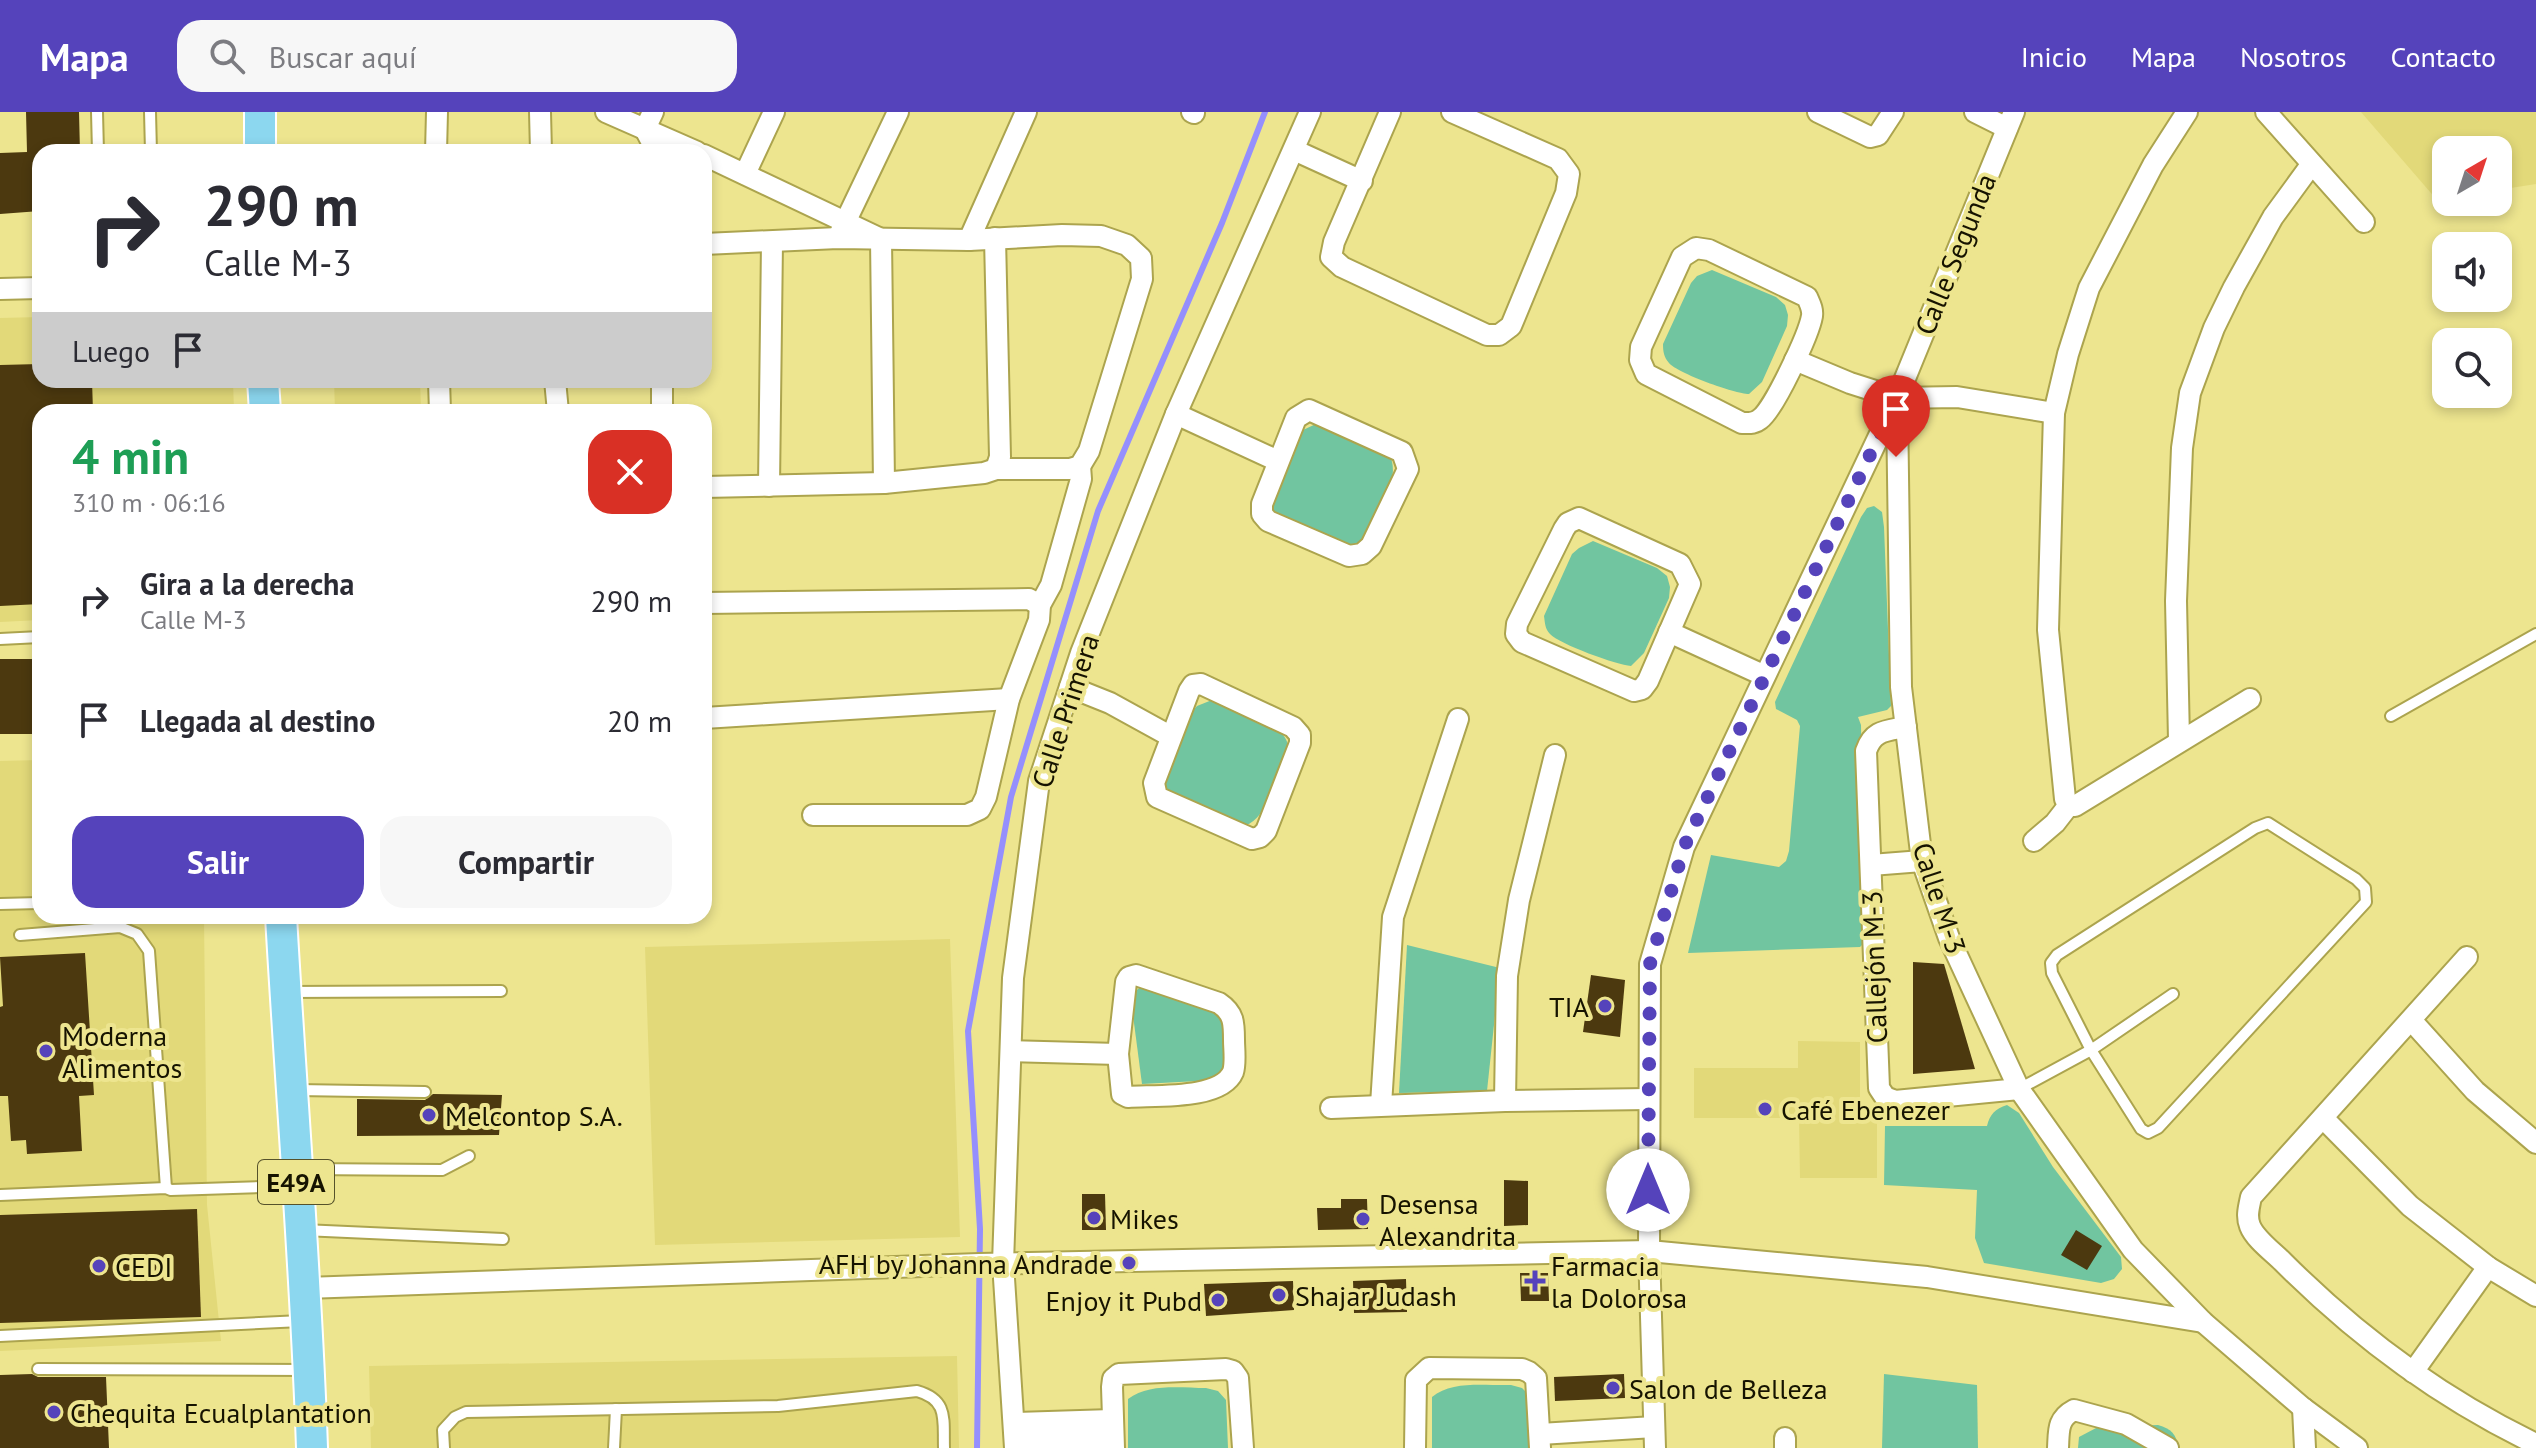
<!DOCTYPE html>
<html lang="es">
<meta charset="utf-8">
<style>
body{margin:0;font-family:"PT Sans",sans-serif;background:#f7f7f7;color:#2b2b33;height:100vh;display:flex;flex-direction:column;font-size:30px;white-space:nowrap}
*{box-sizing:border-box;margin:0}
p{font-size:26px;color:#7c7c81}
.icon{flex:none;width:44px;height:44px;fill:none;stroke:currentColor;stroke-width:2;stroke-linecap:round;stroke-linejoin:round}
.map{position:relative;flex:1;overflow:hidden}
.sheet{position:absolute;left:32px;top:292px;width:680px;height:520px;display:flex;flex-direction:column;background:#fff;border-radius:24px;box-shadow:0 4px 12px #0003}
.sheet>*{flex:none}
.top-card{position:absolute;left:32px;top:32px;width:680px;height:244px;border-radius:24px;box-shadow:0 4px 12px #0003;background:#fff;color:#2b2b33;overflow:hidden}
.needle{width:52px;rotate:39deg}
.tools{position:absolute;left:2432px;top:24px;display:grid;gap:16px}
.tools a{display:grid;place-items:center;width:80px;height:80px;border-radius:16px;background:#fff;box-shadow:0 4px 12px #0003;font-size:40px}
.pin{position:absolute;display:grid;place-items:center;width:68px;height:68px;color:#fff;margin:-82px -34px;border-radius:50% 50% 50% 0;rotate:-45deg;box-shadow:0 0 8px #0007}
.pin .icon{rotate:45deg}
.me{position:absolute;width:88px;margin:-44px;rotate:0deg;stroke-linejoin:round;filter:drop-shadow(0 0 6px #0008)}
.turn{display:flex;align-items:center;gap:28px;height:168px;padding:0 40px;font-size:36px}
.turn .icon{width:104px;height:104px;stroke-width:2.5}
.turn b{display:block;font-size:56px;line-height:68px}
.then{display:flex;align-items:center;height:76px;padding:0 40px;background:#0003;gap:16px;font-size:30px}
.round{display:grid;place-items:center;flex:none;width:84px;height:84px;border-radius:24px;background:#f7f7f7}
.head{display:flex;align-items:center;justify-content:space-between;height:136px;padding:0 40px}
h1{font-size:48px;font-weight:800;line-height:60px;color:#1e9e55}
.cta{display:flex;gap:16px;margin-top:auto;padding:16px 40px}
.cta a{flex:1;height:92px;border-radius:24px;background:#5543bb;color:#fff;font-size:32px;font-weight:800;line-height:92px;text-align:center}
.cta a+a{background:#f7f7f7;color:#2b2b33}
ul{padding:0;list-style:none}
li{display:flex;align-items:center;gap:24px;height:120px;padding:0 40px}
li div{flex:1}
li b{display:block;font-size:30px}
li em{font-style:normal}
header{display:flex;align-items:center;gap:48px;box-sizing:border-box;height:112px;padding:0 40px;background:#5543bb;color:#fff}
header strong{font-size:38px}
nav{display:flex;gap:44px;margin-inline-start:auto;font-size:28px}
.search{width:560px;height:72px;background:#f7f7f7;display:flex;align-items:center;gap:20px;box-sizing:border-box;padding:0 28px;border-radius:24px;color:#7c7c81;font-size:30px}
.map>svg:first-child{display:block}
.built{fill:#e2d979}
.green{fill:#71c5a0}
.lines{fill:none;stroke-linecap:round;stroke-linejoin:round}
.stream{stroke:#958ffd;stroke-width:6}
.building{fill:#4c390f}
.service-casing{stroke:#aca44e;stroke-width:14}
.minor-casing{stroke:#aca44e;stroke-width:24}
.primary-casing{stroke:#fff;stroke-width:34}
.service{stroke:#fff;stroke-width:10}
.minor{stroke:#fff;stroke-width:20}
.primary{stroke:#8cd7ef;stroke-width:30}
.route{stroke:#5543bb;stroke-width:14;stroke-dasharray:0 25.2}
.poi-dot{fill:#5543bb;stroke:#ede58f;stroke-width:3}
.labels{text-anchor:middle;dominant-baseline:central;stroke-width:8;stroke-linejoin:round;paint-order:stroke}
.shield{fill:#ede58f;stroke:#56522b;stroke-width:2}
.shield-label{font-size:26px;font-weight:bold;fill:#161300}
.street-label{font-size:28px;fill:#161300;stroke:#ede58f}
.poi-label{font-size:28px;fill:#161300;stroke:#ede58f;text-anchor:start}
</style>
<header>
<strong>Mapa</strong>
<div class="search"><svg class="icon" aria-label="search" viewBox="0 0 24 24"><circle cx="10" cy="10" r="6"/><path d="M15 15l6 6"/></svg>Buscar aquí</div>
<nav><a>Inicio</a><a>Mapa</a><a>Nosotros</a><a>Contacto</a></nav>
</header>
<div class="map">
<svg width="2536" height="1336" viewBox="0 0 2536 1336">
<rect width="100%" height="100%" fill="#ede58f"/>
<g class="built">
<polygon points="2361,0 2536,0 2536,72 2498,78 2498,38 2446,38 2446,87 2437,88"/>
<polygon points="40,205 40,268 233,268 234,300 40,300 40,508 0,510 0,206"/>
<polygon points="334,268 420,268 421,300 335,300"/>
<polygon points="40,648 40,804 204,804 207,1093 221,1229 0,1239 0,649"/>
<polygon points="950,827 960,1125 655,1133 645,835"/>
<polygon points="1798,929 1860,930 1860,1007 1877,1008 1877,1066 1800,1066 1799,1006 1694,1006 1694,956 1798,956"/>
<polygon points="957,1244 959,1336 371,1336 369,1254"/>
</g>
<g class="green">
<path d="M 1712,158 L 1776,185 L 1785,193 L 1788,203 L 1787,214 L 1762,270 L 1749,282 C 1735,282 1677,261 1669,251 C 1664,245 1663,240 1663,232 L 1691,171 L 1697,164 Z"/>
<path d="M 1318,311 L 1391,346 C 1400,372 1375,418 1355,436 L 1344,435 L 1273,402 L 1270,394 L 1297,324 L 1303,318 Z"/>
<polygon points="1874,394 1882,400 1884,415 1891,594 1887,598 1858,605 1861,613 1864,831 1860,835 1688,841 1711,743 1779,755 1786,749 1789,739 1800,614 1797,608 1776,597 1775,590 1861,405 1867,396"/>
<path d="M 1593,429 L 1657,456 L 1667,464 L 1670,475 L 1669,486 L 1644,541 L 1631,554 C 1617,553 1559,532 1550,522 C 1545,517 1545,511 1544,504 L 1572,442 L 1579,436 Z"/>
<path d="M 1212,588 C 1232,596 1288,611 1288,635 C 1289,647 1280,660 1275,671 C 1269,686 1264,703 1249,712 L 1237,712 L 1167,679 L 1163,670 L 1191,601 L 1197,594 Z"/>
<polygon points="1407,833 1500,856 1487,979 1399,981"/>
<polygon points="1142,873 1225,901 1227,959 1217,968 1142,972 1131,888 1136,879"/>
<path d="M 2007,993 L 2019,1001 L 2053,1055 L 2121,1145 L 2122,1157 L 2114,1167 L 2101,1171 L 1984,1151 L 1975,1126 L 1977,1078 L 1884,1073 L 1885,1014 L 1987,1014 C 1990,1002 1995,997 2007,993 Z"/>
<polygon points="1884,1262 1977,1273 1978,1336 1882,1336"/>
<path d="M 1511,1273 L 1522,1276 L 1531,1285 L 1532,1336 L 1432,1336 L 1432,1285 C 1452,1268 1486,1274 1511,1273 Z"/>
<path d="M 1206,1276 L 1218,1279 L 1226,1288 L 1228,1336 L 1128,1336 L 1128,1287 C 1149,1271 1181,1276 1206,1276 Z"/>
<path d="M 2158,1313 C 2171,1317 2177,1322 2178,1336 L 2078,1336 L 2079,1325 L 2098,1315 Z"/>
</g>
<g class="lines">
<polyline class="stream" points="977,1336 980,1117 968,919 1011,685 1098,399 1222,111 1265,0"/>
</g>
<g class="building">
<polygon points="26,0 79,0 80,40 48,35 48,40 40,40 40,99 0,102 0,41 27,40"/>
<polygon points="40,252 40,268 92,268 93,300 40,300 40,492 0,494 0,253"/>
<rect x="0" y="547" width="40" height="75"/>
<polygon points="85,841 94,983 79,984 82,1039 27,1042 26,1028 11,1029 8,984 0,984 0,895 3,894 0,845"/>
<polygon points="1913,850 1944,852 1975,957 1913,962"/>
<polygon points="1591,863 1625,868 1620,925 1583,920"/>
<polygon points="433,982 502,983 499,1023 357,1024 357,987 425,988"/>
<polygon points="1504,1068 1528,1069 1528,1113 1504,1114"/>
<polygon points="1082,1082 1105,1082 1106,1118 1082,1118"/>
<polygon points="1341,1087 1367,1087 1368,1117 1318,1118 1317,1096 1341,1096"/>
<polygon points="197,1097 201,1205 0,1211 0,1103"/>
<polygon points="2076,1118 2102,1134 2087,1158 2061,1143"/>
<polygon points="1520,1161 1548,1161 1549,1189 1521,1189"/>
<polygon points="1406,1167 1407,1200 1354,1201 1353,1169"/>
<polygon points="1293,1169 1294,1198 1206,1204 1204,1172"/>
<polygon points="32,1262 38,1265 106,1265 109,1336 0,1336 0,1263"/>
<polygon points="1624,1262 1625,1286 1555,1289 1554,1265"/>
</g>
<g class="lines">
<g class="service-casing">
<g id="service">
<polyline points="97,0 98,40"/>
<polyline points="150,0 151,40"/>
<polyline points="0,527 40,525"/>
<polyline points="2391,604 2536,522"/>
<polygon points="2268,711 2356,767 2365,776 2366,790 2158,1016 2148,1021 2141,1017 2091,938 2052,861 2051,851 2057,843 2255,716"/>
<polyline points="0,792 40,791"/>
<polyline points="20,823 120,815 137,822 149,839 166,1076"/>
<polyline points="287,880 501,879"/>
<polyline points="2019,977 2091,938 2173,882"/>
<polyline points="297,978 425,980"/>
<polyline points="301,1057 442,1058 469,1044"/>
<polyline points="0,1083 166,1076 171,1078 294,1074"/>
<polyline points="303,1118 503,1127"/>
<polyline points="0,1224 301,1209"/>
<polyline points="38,1257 307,1258"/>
<path d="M 444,1336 L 443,1318 L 455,1305 L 466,1300 L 778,1294 L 917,1279 C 949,1288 943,1308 944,1336"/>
<polyline points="614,1336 616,1297"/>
</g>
</g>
<g class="minor-casing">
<g id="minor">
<polyline points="540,0 541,40"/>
<polyline points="606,0 697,40"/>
<polyline points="653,0 645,17 657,40"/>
<polyline points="1192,0 1194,1"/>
<polyline points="1390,0 1334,130 1331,145 1342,155 1487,223 1499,223 1511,214 1566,81 1569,62 1558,47 1452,0"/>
<polyline points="1818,0 1870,25 1878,23 1893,0"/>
<polyline points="1975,0 2007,16"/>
<polyline points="2266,0 2364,110"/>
<polyline points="1294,38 1362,69"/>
<polyline points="436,40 437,0"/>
<polyline points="704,43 881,127 884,371"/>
<polyline points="745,62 774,0"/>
<polyline points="841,119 898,0"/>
<polyline points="995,126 1000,345 996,357"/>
<polyline points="969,128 1026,0"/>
<polyline points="704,132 838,126 969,128 1062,123 1101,124 1127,133 1141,146 1142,167 1089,339 1080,354 1070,357 996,357 984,361 884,371 704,375"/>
<path d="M 1696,136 L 1709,138 L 1807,185 C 1810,192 1813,197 1812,204 C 1809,222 1774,297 1760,307 C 1754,312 1749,311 1742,311 L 1646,262 L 1640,248 L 1641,235 L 1682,145 Z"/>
<polyline points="0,177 40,176"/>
<polyline points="1795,248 1850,271 1897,286 1957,285 2054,301"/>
<polyline points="439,268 440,300"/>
<polyline points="555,268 558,300"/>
<polyline points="662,268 662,300"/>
<polyline points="1897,294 1901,575 1922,749 1949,826 2019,977 2133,1138 2203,1210 2303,1296 2357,1336"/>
<polygon points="1309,298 1402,340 1408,357 1371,434 1362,442 1349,444 1268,409 1262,402 1262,392 1296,306"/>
<polyline points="1176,302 1278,349"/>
<polyline points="769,374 772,130"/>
<polygon points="1579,406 1680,452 1690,472 1648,569 1642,577 1634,579 1522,530 1516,522 1517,512 1564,417 1568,411"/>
<polyline points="704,491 1029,487 1040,493"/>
<polyline points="1669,520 1763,563"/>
<polygon points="1201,572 1293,615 1300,623 1300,631 1266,719 1260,725 1252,727 1157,685 1154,671 1189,579 1193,573"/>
<polyline points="1070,575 1110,591 1170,624"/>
<polyline points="704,606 1009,587"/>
<path d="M 1906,615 C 1886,619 1873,618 1866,639 L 1879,976 L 1885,985 L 1895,989 L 2019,977"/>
<polyline points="2179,628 2176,489 2182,336 2190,281 2214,216 2234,175 2273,105 2311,53"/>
<polyline points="2069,693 2065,687 2048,518 2054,301 2068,242 2089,176 2153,53 2187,0"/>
<polyline points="813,703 967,703 980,697 986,685 1009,587 1039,508 1040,493 1051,473 1081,367 1080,354"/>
<polyline points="2034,729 2055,711 2069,693 2075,694 2250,587"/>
<polyline points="1871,753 1922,749"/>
<path d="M 2467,845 L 2251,1085 C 2249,1095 2246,1104 2250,1114 C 2255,1127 2273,1140 2283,1150 C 2357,1224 2442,1287 2536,1332"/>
<path d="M 1136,863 L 1219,891 C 1234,901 1234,911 1234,928 C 1234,937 1236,951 1233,960 C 1221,988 1155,983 1128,985 L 1122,982 L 1118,942 L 1126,870 L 1129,865 Z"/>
<polyline points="2411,908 2475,979 2536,1031"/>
<polyline points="1011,939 1118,942"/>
<polyline points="1505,989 1507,864 1519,788 1555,643"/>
<polyline points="1381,993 1393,805 1458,607"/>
<polyline points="1331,996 1505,989 1648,987"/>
<polyline points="2323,1006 2410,1094 2488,1155 2536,1184"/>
<polyline points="306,1176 979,1152 1649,1139 1927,1165 2203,1210"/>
<polyline points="2413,1260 2488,1155"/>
<polyline points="2303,1296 2305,1336"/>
<polyline points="1014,1311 1112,1308"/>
<polyline points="1540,1322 1654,1315"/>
<polyline points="1015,1329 1113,1327"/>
<polyline points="1015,1336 1003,1151 1013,866 1039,669 1081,541 1176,302 1310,0"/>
<polyline points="1114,1336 1112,1275 1113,1267 1119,1262 1226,1257 1233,1259 1238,1266 1243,1336"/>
<polyline points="1415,1336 1416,1268 1429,1256 1522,1257 1529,1260 1536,1266 1540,1336"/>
<polyline points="1655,1336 1649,1139 1650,852 1684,735 1897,286 2014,0"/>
<polyline points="1785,1336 1785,1326"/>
<path d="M 2058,1336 C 2059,1319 2057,1307 2074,1298 L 2126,1312 L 2168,1336"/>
</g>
</g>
<g class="primary-casing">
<g id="primary">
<polyline points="260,40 260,0"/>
<polyline points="263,268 265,300"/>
<path d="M 281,804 C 291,981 306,1158 312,1336"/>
</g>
</g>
<use href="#service" class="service"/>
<use href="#minor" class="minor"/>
<use href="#primary" class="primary"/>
</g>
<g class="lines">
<polyline class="route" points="1648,1078 1650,852 1684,735 1897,286 1896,345"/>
</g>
<g class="poi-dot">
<circle cx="1605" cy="894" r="8"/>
<circle cx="46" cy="939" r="8"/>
<circle cx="1765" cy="997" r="8"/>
<circle cx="429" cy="1003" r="8"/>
<circle cx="1094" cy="1106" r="8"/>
<circle cx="1363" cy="1107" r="8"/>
<circle cx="1129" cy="1151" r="8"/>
<circle cx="99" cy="1154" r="8"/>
<path d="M1531 1157h8v8h8v8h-8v8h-8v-8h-8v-8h8z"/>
<circle cx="1279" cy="1183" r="8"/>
<circle cx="1218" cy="1188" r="8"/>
<circle cx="1613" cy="1276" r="8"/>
<circle cx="54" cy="1300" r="8"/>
</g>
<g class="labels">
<rect class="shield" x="258" y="1048" width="76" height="44" rx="6"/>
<g class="shield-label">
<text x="296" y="1070">E49A</text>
</g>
<g class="street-label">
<text transform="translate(1955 142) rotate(-68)">Calle Segunda</text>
<text transform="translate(1065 599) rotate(-72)">Calle Primera</text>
<text transform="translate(1940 786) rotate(72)">Calle M-3</text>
<text transform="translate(1874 855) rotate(-92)">Callejón M-3</text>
</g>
<g class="poi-label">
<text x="1589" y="894" text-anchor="end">TIA</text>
<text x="62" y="923">Moderna<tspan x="62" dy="32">Alimentos</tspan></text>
<text x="1781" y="997">Café Ebenezer</text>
<text x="445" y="1003">Melcontop S.A.</text>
<text x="1379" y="1091">Desensa<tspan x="1379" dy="32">Alexandrita</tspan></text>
<text x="1110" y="1106">Mikes</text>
<text x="1113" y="1151" text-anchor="end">AFH by Johanna Andrade</text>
<text x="1551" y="1153">Farmacia<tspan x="1551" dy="32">la Dolorosa</tspan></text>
<text x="115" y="1154">CEDI</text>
<text x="1295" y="1183">Shajar Judash</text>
<text x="1202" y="1188" text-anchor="end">Enjoy it Pubd</text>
<text x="1629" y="1276">Salon de Belleza</text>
<text x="70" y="1300">Chequita Ecualplantation</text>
</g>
</g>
</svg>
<div class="tools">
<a><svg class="needle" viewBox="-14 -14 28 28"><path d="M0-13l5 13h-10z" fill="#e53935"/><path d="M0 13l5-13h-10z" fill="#7c7c81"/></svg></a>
<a><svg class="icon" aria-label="sound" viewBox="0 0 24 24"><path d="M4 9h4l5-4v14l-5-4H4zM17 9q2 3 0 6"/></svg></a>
<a><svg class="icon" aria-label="search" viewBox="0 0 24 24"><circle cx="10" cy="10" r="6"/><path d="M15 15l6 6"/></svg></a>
</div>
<div class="pin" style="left:1896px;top:345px;background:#d93025"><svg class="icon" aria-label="arrive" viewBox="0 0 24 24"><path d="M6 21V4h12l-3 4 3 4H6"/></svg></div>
<svg class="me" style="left:1648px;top:1078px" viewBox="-20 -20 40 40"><circle r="19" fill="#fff"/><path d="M0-13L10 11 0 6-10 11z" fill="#5543bb"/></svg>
<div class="top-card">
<div class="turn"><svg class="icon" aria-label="right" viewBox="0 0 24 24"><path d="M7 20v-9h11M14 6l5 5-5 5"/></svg><div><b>290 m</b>Calle M-3</div></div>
<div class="then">Luego<svg class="icon" aria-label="arrive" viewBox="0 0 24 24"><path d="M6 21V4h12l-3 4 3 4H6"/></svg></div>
</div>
<section class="sheet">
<div class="head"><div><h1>4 min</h1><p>310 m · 06:16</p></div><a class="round" style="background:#d93025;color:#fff"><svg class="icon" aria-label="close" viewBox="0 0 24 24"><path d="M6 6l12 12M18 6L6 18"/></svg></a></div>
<ul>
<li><svg class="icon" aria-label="right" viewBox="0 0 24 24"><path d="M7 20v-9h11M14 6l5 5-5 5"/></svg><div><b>Gira a la derecha</b><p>Calle M-3</p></div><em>290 m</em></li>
<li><svg class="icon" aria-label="arrive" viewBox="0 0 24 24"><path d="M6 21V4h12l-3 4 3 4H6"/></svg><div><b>Llegada al destino</b></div><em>20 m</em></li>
</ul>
<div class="cta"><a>Salir</a><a>Compartir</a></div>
</section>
</div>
